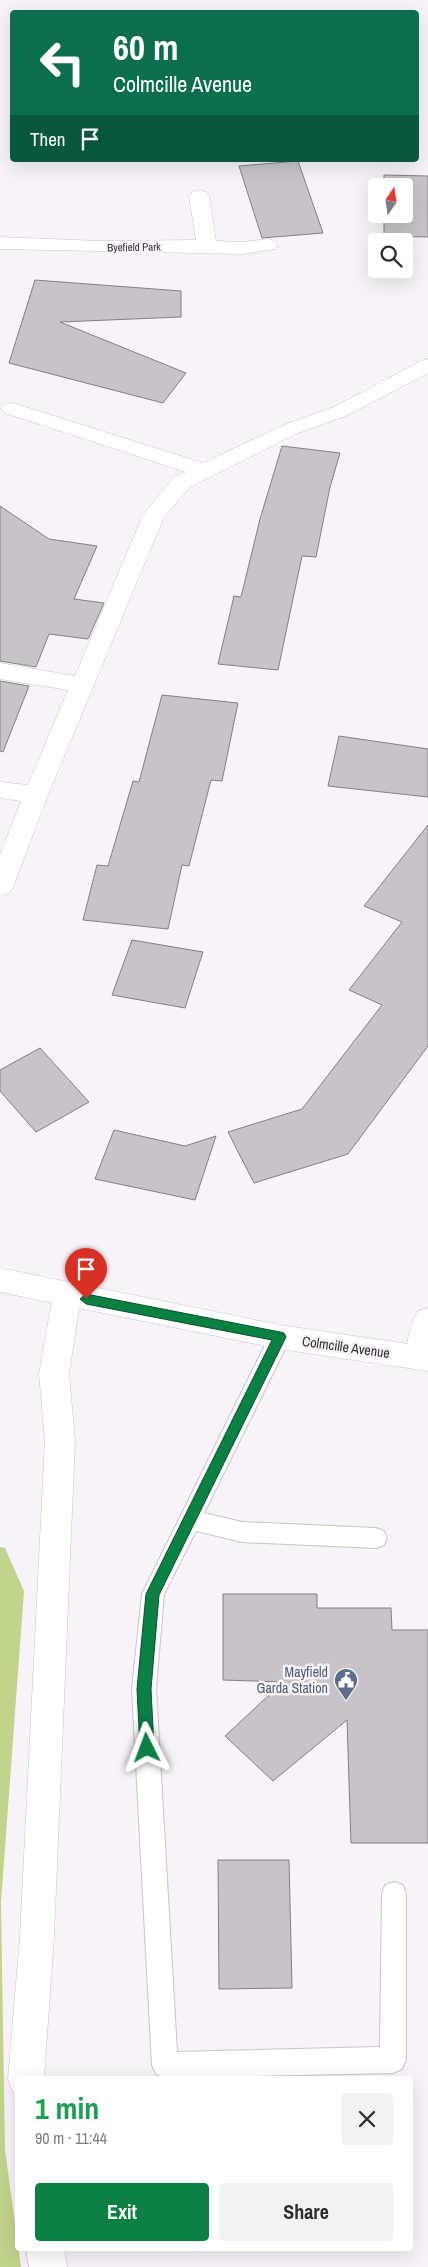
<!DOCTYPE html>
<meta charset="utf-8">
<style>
body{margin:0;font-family:"Archivo Narrow",sans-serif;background:#f2f2f3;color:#2b2b33;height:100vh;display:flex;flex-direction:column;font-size:19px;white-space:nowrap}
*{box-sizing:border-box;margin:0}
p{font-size:16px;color:#7c7c81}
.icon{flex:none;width:28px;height:28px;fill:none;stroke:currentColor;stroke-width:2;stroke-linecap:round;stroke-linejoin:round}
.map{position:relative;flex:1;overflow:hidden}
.side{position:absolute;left:15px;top:2076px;width:398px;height:175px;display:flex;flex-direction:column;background:#fff;border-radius:5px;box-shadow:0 5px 20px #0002}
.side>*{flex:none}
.top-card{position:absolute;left:10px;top:10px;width:409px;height:152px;border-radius:5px;box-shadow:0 5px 20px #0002;background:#0b6e4f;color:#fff;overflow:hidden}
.needle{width:32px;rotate:13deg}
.buttons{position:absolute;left:368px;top:178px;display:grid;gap:10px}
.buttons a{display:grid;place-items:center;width:45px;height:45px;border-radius:5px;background:#fff;box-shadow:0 5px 20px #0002;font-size:25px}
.pin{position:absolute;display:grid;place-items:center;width:42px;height:42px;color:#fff;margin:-51px -21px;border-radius:50% 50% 50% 0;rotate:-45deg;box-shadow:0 0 5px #0007}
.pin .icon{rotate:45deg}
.me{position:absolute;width:55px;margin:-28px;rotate:357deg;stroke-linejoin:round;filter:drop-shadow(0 0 4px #0008)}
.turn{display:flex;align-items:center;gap:18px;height:105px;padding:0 20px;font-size:22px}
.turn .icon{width:65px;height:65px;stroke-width:2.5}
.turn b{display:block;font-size:35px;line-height:42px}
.then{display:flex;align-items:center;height:48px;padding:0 20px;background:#0003;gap:10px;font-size:19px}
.round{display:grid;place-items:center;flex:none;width:52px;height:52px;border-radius:5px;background:#f2f2f3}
.headline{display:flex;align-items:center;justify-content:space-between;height:85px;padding:0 20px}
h1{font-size:30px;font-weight:700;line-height:38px;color:#1e9e55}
.cta{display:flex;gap:10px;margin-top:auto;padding:10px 20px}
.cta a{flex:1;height:58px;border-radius:5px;background:#0b8043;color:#fff;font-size:20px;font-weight:700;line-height:58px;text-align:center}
.cta a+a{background:#f2f2f3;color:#2b2b33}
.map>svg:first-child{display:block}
.green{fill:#c1d48c}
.building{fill:#c7c3c9;stroke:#837f84}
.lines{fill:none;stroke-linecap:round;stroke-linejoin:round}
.service-casing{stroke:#c8c4ca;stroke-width:2}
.minor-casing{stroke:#c8c4ca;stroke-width:1}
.tertiary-casing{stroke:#c8c4ca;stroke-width:1}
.service{fill:#fff;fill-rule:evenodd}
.minor{fill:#fff;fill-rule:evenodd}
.tertiary{fill:#fff;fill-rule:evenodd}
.route{fill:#0b8043;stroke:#07532c}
.labels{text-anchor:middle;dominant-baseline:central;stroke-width:5;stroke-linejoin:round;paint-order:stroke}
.far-street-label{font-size:11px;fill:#353336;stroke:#f7f3f9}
.street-label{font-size:14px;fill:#353336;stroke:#f7f3f9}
.service-label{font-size:14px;fill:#4e5e75;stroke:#f7f3f9;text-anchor:end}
</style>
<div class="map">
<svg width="428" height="2267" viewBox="0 0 428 2267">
<rect width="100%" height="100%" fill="#f7f3f9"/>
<polygon class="green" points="0,1547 5,1548 24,1591 1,1902 5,2150 21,2267 0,2267"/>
<g class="building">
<polygon points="298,161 323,233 262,238 239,166"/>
<polygon points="384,175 428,176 428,237 384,236 384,214 404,214 404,186 384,186"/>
<polygon points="35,280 181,291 181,317 60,322 186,373 163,403 9,363"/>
<polygon points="282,446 340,453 330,487 316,557 302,556 278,670 218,664 234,596 241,597 260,519"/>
<polygon points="0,506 49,539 97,546 74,599 104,603 88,639 49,634 36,667 0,661"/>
<polygon points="0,681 29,686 3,752 0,751"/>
<polygon points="162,695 238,703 222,781 211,780 189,866 182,865 168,929 83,920 97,865 108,866 133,781 139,782"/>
<polygon points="339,736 428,749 428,797 328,786"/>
<polygon points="428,825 428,1046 348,1154 254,1183 228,1132 302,1109 382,1005 349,990 402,922 364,906"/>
<polygon points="132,940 203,952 185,1008 112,995"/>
<polygon points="40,1048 89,1102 36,1132 0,1091 0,1070"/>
<polygon points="114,1130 185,1146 216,1136 195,1200 95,1179"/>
<polygon points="223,1594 317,1594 317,1608 391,1608 392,1630 428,1630 428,1843 351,1843 347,1720 273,1781 225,1736 283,1682 223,1680"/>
<polygon points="218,1860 289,1860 292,1988 219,1989"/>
</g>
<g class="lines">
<g class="service-casing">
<polygon id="service" points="280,1328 288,1331 291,1337 204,1513 242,1522 376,1528 384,1531 387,1538 384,1545 376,1548 242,1542 196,1531 164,1594 156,1689 177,2052 380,2047 382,1894 385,1885 394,1882 403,1885 406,1894 406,2060 402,2069 393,2073 165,2078 156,2074 152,2065 132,1689 142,1594 272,1331"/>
</g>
<g class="minor-casing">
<g id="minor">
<polygon points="199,190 206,192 209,196 216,241 243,242 268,239 275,241 278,245 275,249 243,254 0,249 0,237 100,241 196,240 189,196 192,192"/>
<polygon points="428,359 428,373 348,415 298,433 190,487 164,517 48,795 13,887 9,893 0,896 0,855 21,801 0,798 0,782 28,785 68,690 0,679 0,663 75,676 143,515 174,477 186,472 5,413 1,409 5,405 12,403 19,405 203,463 284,425 334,407 421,361"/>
<polygon points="67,1283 77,1287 81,1295 69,1374 75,1441 54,1936 44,2079 18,2079 18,2093 13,2092 8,2079 20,1936 45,1441 39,1374 53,1295 57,1287"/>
<path d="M 428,1308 L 428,1368 L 420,1370 L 410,1367 C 402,1352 410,1326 418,1311 Z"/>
<polygon points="26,2249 64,2249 67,2267 29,2267"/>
</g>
</g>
<g class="tertiary-casing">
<polygon id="tertiary" points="0,1268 280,1325 428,1347 428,1371 280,1349 0,1292"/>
</g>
<use href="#service" class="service"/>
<use href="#minor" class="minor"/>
<use href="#tertiary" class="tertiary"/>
</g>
<polygon class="route" points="86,1294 280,1332 284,1333 286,1337 159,1595 151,1689 154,1748 152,1753 147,1755 142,1753 140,1748 137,1689 146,1594 272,1340 86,1304 80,1299"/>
<defs>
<g id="civic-pin" transform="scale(1.25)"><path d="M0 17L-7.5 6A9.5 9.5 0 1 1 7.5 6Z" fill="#5c6f8a" stroke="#f7f3f9"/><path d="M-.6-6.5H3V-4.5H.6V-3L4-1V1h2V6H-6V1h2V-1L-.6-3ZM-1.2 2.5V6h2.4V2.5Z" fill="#fff"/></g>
</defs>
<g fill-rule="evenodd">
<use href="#civic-pin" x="346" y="1680"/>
</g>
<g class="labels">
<g class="far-street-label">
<text transform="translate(134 247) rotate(-1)">Byefield Park</text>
</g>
<g class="street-label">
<text transform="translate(346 1347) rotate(8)">Colmcille Avenue</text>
</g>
<g class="service-label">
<text x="328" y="1672">Mayfield<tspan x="328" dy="16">Garda Station</tspan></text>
</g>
</g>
</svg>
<div class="buttons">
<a><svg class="needle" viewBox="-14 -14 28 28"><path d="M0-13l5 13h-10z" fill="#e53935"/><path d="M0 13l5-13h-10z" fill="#7c7c81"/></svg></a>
<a><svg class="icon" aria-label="search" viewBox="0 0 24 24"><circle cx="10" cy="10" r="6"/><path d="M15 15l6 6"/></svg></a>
</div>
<div class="pin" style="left:86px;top:1299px;background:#d93025"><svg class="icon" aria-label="arrive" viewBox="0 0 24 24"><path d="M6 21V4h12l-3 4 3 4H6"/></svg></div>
<svg class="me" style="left:147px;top:1748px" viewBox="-20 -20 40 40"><path d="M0-17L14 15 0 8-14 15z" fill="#0b8043" stroke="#fff" stroke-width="4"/></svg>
<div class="top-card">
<div class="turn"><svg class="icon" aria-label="left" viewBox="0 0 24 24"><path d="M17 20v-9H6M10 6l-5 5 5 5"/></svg><div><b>60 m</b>Colmcille Avenue</div></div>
<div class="then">Then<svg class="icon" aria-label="arrive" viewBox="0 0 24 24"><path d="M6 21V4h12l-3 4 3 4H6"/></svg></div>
</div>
<section class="side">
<div class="headline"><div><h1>1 min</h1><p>90 m · 11:44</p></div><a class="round"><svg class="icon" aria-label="close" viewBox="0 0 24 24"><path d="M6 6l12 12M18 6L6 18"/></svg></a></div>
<div class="cta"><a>Exit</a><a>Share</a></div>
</section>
</div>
